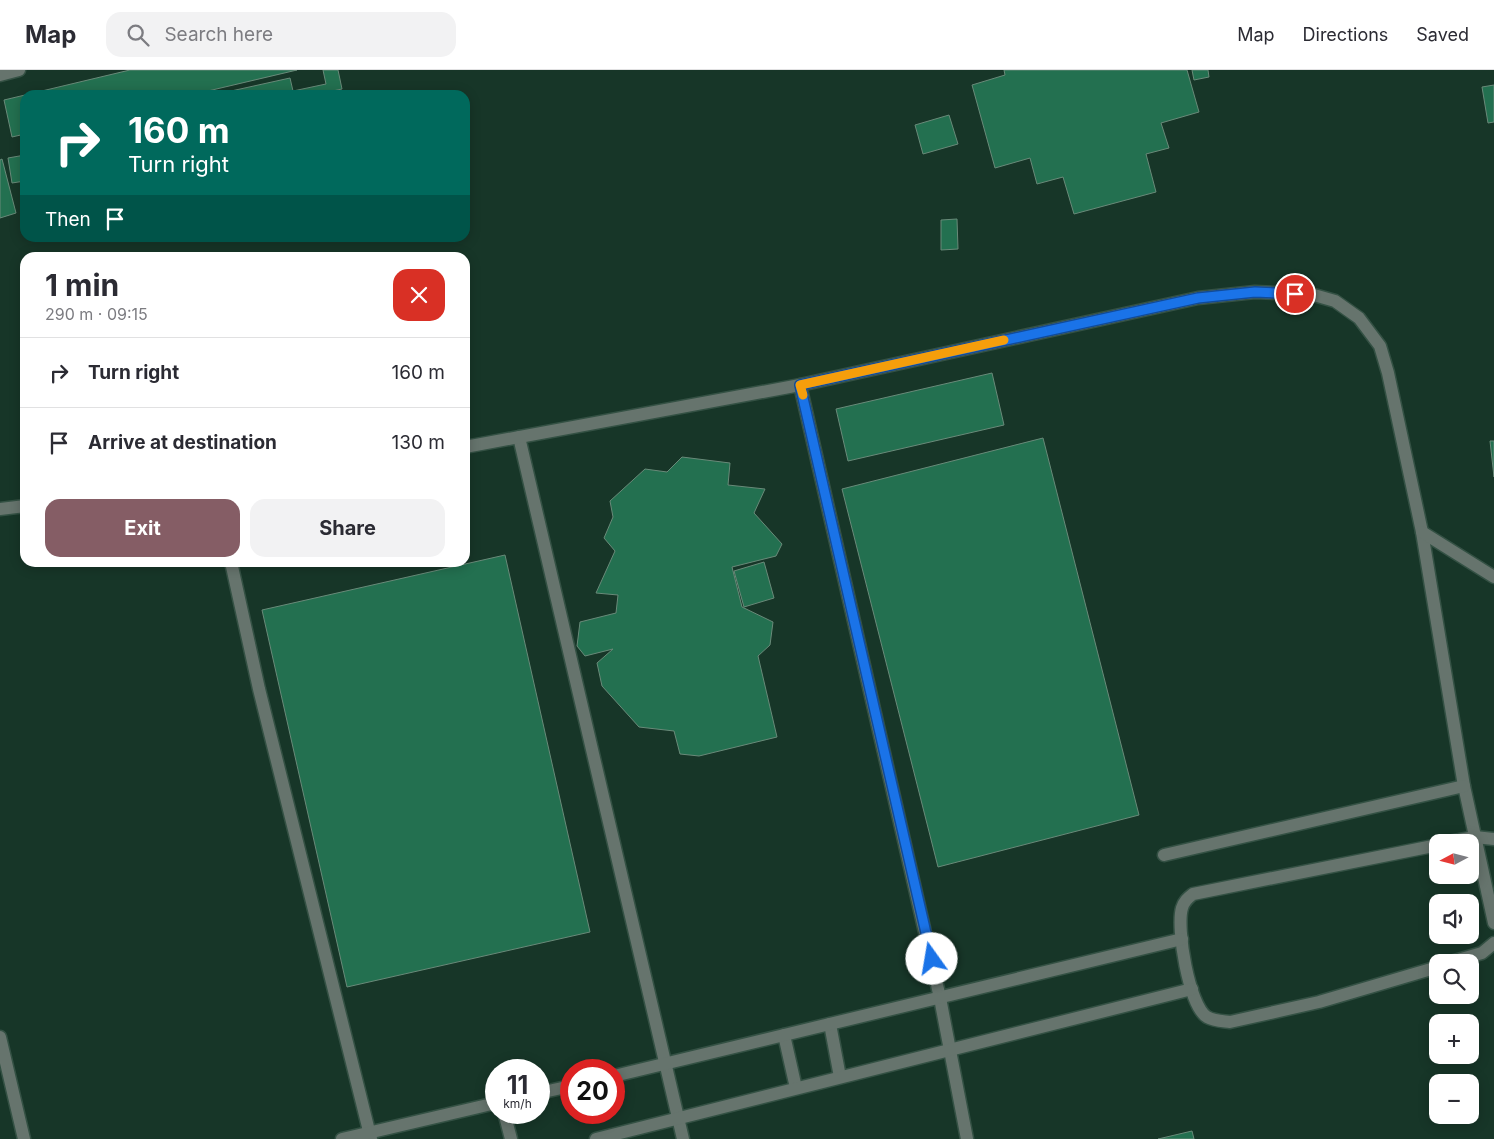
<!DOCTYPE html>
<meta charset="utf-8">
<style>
body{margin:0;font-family:Inter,sans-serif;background:#f2f2f3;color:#2b2b33;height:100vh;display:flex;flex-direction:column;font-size:19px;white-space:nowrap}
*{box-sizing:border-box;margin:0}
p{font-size:16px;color:#7c7c81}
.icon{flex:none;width:28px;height:28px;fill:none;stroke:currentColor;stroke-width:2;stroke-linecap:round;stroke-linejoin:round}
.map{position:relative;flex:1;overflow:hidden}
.details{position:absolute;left:20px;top:182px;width:450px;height:315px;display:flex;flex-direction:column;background:#fff;border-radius:15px;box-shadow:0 2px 12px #0003}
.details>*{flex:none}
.guide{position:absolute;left:20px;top:20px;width:450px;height:152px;border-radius:15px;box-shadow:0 2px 12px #0003;background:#00695c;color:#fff;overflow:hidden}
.needle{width:32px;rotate:263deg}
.fabs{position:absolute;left:1429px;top:764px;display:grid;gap:10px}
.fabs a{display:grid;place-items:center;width:50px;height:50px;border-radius:10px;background:#fff;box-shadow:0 2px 12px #0003;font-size:25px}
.speed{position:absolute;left:485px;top:989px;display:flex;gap:10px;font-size:25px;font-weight:700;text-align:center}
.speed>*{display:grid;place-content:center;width:65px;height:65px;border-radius:50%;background:#fff;box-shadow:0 2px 12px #0003;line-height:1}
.speed small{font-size:12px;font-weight:400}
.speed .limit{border:8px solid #d22;background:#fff;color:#111}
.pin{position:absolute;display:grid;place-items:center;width:42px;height:42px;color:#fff;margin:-21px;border:2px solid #fff;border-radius:50%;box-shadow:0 1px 5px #0007}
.me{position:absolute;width:55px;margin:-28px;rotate:347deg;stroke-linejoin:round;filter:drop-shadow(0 0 4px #0008)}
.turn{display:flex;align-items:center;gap:18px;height:105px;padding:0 25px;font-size:22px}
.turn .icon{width:65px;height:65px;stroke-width:2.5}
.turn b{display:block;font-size:35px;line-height:42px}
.then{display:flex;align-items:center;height:48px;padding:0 25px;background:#0003;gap:10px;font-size:19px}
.round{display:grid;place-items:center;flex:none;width:52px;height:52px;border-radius:15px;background:#f2f2f3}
.head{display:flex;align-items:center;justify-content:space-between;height:85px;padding:0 25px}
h1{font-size:30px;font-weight:700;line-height:38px}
.primary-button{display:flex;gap:10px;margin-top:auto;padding:10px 25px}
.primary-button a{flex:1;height:58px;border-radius:15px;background:#855d65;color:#fff;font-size:20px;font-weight:700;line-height:58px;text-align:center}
.primary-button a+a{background:#f2f2f3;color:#2b2b33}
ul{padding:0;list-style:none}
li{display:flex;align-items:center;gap:15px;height:70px;padding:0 25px;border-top:1px solid #e1e1e2}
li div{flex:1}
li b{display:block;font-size:19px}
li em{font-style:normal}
header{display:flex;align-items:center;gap:30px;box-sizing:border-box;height:70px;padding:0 25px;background:#fff;border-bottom:1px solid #e1e1e2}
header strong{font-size:24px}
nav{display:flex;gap:28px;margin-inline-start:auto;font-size:18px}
.search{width:350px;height:45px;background:#f2f2f3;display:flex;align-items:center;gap:12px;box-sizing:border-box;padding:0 18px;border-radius:15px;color:#7c7c81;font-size:19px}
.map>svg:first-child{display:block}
.building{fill:#237050;stroke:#698a79}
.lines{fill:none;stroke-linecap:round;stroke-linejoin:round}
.minor-casing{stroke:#345144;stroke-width:15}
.minor{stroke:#66746d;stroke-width:12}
.route-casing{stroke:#114b97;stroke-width:12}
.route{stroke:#1a73e8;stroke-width:9}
.slow{stroke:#f59e0b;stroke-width:9}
</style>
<header>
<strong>Map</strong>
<div class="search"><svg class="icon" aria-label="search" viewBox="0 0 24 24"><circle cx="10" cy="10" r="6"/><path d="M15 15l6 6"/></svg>Search here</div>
<nav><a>Map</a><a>Directions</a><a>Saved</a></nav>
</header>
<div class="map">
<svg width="1494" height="1069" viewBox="0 0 1494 1069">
<rect width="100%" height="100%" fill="#173628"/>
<g class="building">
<polygon points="130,0 297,0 191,25 25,25 25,64 12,67 4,30"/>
<polygon points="323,0 338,0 342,19 314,25 213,25 290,8 293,21 326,14"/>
<polygon points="1004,0 1187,0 1199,42 1161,53 1169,78 1146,84 1156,122 1074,144 1063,107 1037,114 1030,88 995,98 972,15 1005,5"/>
<polygon points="1192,0 1208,0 1209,7 1194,10"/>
<polygon points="1494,15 1494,52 1488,53 1482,17"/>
<polygon points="949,45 958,74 923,84 915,55"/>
<polygon points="25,85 25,111 12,113 8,88"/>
<polygon points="2,89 16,143 0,148 0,90"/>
<rect x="22" y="115" width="3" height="17"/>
<polygon points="957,149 958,179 941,180 941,150"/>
<polygon points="992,303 1004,355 848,391 836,339"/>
<polygon points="1043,368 1139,745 938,797 842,419"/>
<polygon points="1490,371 1494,371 1494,407"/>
<polygon points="682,387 730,393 728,415 765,419 754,443 782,474 776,486 732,497 742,537 773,552 770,575 758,586 777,667 699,686 680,684 674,661 639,657 602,616 597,593 613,579 585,586 577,576 580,552 616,543 618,525 596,523 615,481 604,468 613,447 610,431 645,399 667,402"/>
<polygon points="505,485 590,862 347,917 262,540"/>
<polygon points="764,492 774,528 744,537 734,501"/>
<polygon points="1192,1061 1194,1069 1158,1069"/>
</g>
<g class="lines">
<g class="minor-casing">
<g id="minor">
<polyline points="0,5 19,0"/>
<polyline points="800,315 940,928 967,1069"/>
<polyline points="519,367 683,1069"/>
<polyline points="465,377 800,315 1198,228 1255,222 1314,225 1335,231 1359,248 1380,276 1388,303 1422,462 1464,716 1494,853"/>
<polyline points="0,439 25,436"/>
<polyline points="1422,462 1494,507"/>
<polyline points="231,492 259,619 371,1069"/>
<polyline points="1448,772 1475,767 1494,769"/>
<path d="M 1438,775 L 1193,824 C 1188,828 1184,831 1182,838 C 1176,858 1189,936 1207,947 C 1214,951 1222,951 1230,952 L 1319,932 L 1438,897"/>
<polyline points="1164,785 1464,716"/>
<polyline points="1451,892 1482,883 1494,873"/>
<polyline points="830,954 840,1007"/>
<polyline points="784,965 796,1018"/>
<polyline points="0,967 24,1069"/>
<polyline points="614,1006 1182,869"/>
<polyline points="539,1023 571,1016"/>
<polyline points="504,1042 511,1069"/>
<polyline points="342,1069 496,1033"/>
<polyline points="596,1069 1192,919"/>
</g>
</g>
<use href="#minor" class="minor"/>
</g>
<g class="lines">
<g class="route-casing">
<polyline id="route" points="932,889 800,315 1198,228 1255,222 1295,224"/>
</g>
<use href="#route" class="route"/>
<polyline class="slow" points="803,325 800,315 1004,270"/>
</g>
</svg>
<div class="fabs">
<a><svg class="needle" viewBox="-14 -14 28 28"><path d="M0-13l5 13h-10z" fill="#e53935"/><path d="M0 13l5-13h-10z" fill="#7c7c81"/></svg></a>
<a><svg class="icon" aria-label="sound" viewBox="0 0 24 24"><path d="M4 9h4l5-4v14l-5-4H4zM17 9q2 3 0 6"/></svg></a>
<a><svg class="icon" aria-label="search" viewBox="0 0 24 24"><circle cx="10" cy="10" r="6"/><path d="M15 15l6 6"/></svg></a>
<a>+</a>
<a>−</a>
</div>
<div class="speed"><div>11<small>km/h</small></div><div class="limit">20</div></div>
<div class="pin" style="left:1295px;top:224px;background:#d93025"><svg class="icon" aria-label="arrive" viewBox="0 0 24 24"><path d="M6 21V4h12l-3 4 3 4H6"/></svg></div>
<svg class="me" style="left:932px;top:889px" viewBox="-20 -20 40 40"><circle r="19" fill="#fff"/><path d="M0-13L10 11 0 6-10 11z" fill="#1a73e8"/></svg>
<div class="guide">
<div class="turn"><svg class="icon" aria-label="right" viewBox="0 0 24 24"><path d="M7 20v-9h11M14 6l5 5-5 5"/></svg><div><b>160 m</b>Turn right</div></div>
<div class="then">Then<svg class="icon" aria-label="arrive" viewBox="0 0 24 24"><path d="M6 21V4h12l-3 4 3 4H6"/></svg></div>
</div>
<section class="details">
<div class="head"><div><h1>1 min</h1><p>290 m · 09:15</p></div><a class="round" style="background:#d93025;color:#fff"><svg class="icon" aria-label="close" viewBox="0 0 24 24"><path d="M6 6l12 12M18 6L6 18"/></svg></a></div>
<ul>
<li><svg class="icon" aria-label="right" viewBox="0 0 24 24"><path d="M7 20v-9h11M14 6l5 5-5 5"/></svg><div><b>Turn right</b></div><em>160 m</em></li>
<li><svg class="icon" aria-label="arrive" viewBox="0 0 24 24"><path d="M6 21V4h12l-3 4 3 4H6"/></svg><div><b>Arrive at destination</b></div><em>130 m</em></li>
</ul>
<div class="primary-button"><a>Exit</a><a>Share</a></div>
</section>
</div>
